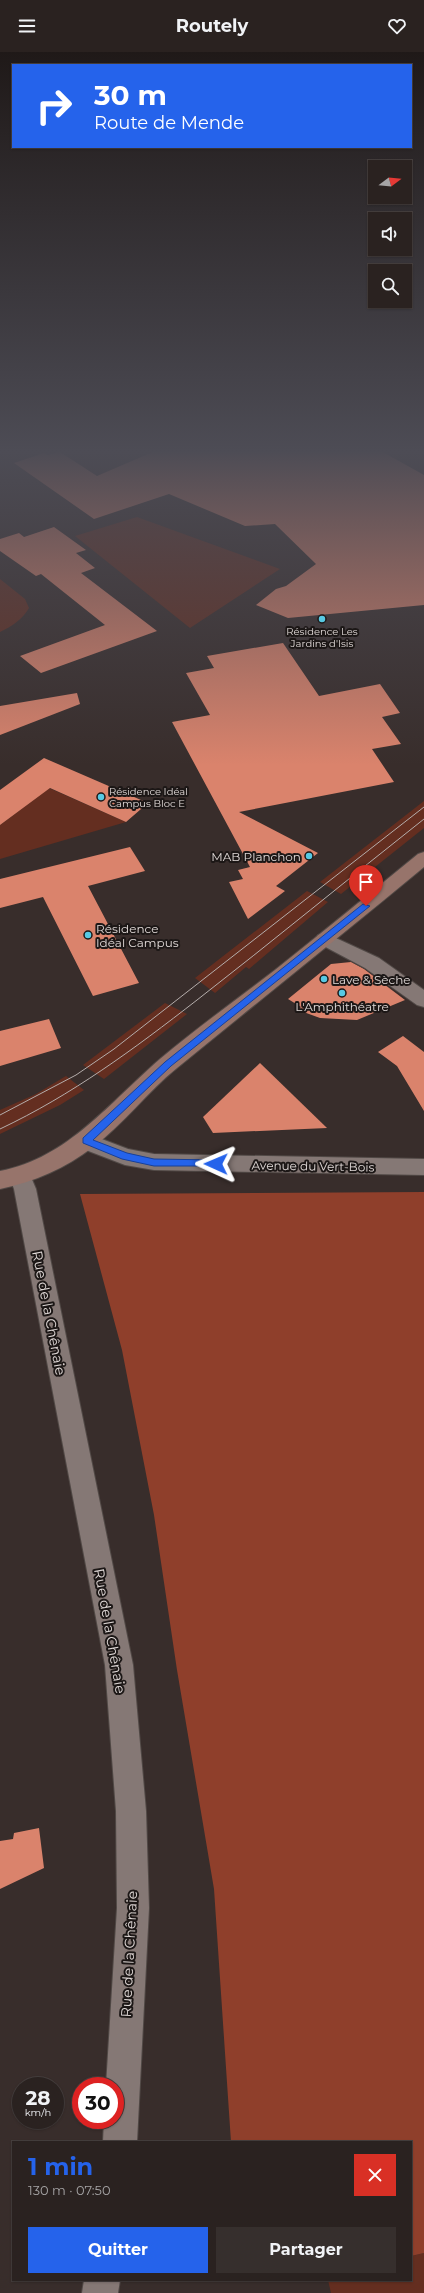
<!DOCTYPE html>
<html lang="fr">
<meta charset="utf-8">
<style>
body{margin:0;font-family:Montserrat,sans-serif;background:#362f2d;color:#f1f3f6;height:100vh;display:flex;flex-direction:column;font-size:15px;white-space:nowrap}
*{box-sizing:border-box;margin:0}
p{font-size:13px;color:#a5a4a5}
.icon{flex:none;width:22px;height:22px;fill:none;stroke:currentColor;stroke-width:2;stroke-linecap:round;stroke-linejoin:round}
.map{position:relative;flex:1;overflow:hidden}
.details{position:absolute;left:12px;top:2089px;width:400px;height:140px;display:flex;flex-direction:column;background:#2a2220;border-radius:0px;box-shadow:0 1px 3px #0004,0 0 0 1px #463f3e}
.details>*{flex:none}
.guide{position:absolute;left:12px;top:12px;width:400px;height:84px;border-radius:0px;box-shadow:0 1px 3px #0004,0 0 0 1px #463f3e;background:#2563eb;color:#fff;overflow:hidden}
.needle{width:26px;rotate:74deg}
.controls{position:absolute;left:368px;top:108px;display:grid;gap:8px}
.controls a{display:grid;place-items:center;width:44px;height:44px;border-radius:0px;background:#2a2220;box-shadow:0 1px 3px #0004,0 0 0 1px #463f3e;font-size:20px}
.speed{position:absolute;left:12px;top:2025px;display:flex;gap:8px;font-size:20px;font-weight:700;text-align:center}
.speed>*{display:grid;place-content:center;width:52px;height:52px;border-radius:50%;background:#2a2220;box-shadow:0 1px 3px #0004,0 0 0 1px #463f3e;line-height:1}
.speed small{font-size:10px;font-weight:400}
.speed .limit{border:6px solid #d22;background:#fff;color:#111}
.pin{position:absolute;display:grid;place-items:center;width:34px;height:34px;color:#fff;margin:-41px -17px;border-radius:50% 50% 50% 0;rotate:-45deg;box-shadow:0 0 4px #0007}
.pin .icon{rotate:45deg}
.me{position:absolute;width:44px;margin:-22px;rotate:271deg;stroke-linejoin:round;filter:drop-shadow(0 0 3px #0008)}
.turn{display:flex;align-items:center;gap:14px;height:84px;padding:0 16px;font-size:18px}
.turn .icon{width:52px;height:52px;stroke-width:2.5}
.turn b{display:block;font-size:28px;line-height:34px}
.round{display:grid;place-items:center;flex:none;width:42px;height:42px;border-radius:0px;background:#362f2d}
.overview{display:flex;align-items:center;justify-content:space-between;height:68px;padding:0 16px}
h1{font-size:24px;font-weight:700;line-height:30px;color:#2563eb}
.button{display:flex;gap:8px;margin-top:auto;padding:8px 16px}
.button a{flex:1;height:46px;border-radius:0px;background:#2563eb;color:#fff;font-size:16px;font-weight:700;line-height:46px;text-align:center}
.button a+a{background:#362f2d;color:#f1f3f6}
header{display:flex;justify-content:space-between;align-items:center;height:52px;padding:0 16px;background:#2a2220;font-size:18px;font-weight:700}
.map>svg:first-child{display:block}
.green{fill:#642e20}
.forest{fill:#8f3f2b}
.building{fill:#da836c}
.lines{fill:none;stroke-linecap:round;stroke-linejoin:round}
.street-casing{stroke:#514946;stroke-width:2}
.secondary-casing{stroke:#514946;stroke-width:2}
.street{fill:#857875;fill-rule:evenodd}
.secondary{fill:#97746b;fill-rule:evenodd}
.tram{stroke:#b5adab;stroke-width:1}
.route{fill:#2563eb;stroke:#184099}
.poi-dot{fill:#57c9e3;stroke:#1c1716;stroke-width:1.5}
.labels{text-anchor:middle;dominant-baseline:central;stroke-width:4;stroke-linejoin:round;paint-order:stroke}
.far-poi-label{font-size:10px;fill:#e0d9d7;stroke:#1c1716}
.poi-label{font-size:12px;fill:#e0d9d7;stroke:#1c1716;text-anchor:start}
.street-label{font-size:12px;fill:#e0d9d7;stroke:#1c1716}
.near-street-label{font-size:14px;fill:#e0d9d7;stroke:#1c1716}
</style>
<header><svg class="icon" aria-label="menu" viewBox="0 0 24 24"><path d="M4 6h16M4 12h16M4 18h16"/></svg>Routely<svg class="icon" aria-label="heart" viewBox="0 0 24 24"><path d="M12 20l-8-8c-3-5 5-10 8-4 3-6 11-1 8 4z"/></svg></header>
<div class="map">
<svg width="424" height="2241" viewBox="0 0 424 2241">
<rect width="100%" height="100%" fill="#382d2b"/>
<g class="green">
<polygon points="137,465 280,517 190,576 75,484"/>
<path d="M 0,527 L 25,547 L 29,556 C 22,568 12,574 0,580 Z"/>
<polygon points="49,736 126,770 0,807 0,773"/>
<polygon points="424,749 424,776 341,842 320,830"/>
<polygon points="307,839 328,850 249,917 246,915 215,941 195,926"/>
<polygon points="165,951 187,962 104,1027 83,1013"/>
<polygon points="66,1024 84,1038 60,1053 0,1082 0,1058 36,1042"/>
<polygon points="424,2201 424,2241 331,2241 328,2228 411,2228 411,2204"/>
</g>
<polygon class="forest" points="424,1140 424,2201 411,2204 411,2090 231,2090 214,1837 177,1618 154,1463 122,1298 80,1142"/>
<g class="building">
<polygon points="155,399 381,399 424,423 424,553 288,566 256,553 276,537 286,534 316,512 275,472 245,474 169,442 94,467 14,411 44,401 47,403 60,400 97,424"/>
<polygon points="54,475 86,498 76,501 95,516 81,521 157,579 41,621 20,604 105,573 41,522 36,524 0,499 0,487 19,481 24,485"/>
<polygon points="283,591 319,644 380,632 400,661 382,665 401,692 372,697 394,730 239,760 318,801 276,834 285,839 248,867 229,830 243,827 238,818 250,815 172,670 210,663 186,621 214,616 207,604"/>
<polygon points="77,641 80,652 0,683 0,654"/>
<polygon points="44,706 148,751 126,770 50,736 0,773 0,738"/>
<polygon points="130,795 145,819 88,834 139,931 93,944 43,845 0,856 0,827"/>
<polygon points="351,910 364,917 405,948 357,968 320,966 298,958 301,955 288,947 331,912"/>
<polygon points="49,967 61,996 0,1014 0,979"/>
<polygon points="403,984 424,1000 424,1059 397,1014 378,1000"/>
<polygon points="260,1011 327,1076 213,1081 203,1065"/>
<polygon points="39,1776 44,1816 0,1837 0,1789 13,1787 14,1781"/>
</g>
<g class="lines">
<g class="street-casing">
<g id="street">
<polygon points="325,881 379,906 424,938 424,955 417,953 365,916 318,891 316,887 318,883"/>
<polygon points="86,1081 128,1097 154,1102 424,1107 424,1123 154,1118 125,1113 78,1095 75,1089 78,1083"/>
<polygon points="20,1115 28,1118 36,1137 133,1613 146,1759 149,1856 137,2090 103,2090 104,2068 115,2068 115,2034 106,2034 117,1856 116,1759 105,1613 14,1137 9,1124 12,1118"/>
<polygon points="84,2228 120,2228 118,2241 82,2241"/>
</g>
</g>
<g class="secondary-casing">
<path id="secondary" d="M 424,800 L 424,815 C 342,883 259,949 177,1016 C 147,1040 124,1072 93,1095 C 66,1116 34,1130 0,1137 L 0,1119 C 68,1106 110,1050 160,1007 C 197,976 237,947 275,918 C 323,880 370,841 418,802 Z"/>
</g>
<use href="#street" class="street"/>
<use href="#secondary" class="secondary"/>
<g class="tram">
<polyline points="0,1063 76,1023 114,997 424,755"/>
<path d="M 0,1077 C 72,1043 134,997 197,948 C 273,889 348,827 424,767"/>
</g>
</g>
<linearGradient id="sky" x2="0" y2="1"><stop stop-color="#1f1918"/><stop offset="0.56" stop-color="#4d4c55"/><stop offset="1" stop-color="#4d4c55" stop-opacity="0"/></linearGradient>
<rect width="424" height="713" fill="url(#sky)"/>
<polygon class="route" points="363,852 370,854 171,1014 93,1088 127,1101 154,1107 216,1108 220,1109 220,1114 154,1114 122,1107 83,1091 83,1086 165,1010"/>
<g class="poi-dot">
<circle cx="322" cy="567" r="4"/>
<circle cx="101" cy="745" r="4"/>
<circle cx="309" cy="804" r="4"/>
<circle cx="88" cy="883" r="4"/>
<circle cx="324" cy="927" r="4"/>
<circle cx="342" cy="941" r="4"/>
</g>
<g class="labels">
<g class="far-poi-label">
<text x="322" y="579">Résidence Les<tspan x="322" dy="12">Jardins d'Isis</tspan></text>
<text x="109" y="739" text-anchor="start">Résidence Idéal<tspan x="109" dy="12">Campus Bloc E</tspan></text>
</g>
<g class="poi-label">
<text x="301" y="804" text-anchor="end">MAB Planchon</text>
<text x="96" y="876">Résidence<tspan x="96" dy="14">Idéal Campus</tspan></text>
<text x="332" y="927">Lave &amp; Sèche</text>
<text x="342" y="954" text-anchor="middle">L'Amphithéatre</text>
</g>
<g class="street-label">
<text transform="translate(313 1114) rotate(1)">Avenue du Vert-Bois</text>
</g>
<g class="near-street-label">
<text transform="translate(49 1261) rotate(79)">Rue de la Chênaie</text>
<text transform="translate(110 1579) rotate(80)">Rue de la Chênaie</text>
<text transform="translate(129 1902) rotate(-87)">Rue de la Chênaie</text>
</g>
</g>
</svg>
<div class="controls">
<a><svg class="needle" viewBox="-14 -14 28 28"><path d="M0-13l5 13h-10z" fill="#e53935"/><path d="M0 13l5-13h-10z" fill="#a5a4a5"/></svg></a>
<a><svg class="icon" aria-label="sound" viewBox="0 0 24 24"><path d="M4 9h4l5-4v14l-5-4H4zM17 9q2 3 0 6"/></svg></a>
<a><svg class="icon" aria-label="search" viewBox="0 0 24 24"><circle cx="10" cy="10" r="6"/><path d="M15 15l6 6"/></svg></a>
</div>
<div class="speed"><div>28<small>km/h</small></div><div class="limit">30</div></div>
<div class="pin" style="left:366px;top:854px;background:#d93025"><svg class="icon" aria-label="arrive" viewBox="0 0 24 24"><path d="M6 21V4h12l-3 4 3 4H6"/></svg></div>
<svg class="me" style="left:216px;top:1112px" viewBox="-20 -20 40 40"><path d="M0-17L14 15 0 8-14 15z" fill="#2563eb" stroke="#fff" stroke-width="4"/></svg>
<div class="guide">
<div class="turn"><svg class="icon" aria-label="right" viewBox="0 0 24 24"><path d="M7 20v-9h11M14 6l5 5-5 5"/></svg><div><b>30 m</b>Route de Mende</div></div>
</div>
<section class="details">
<div class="overview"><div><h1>1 min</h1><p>130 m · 07:50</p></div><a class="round" style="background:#d93025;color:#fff"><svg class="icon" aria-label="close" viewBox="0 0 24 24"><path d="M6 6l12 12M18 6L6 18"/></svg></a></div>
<div class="button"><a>Quitter</a><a>Partager</a></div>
</section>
</div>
